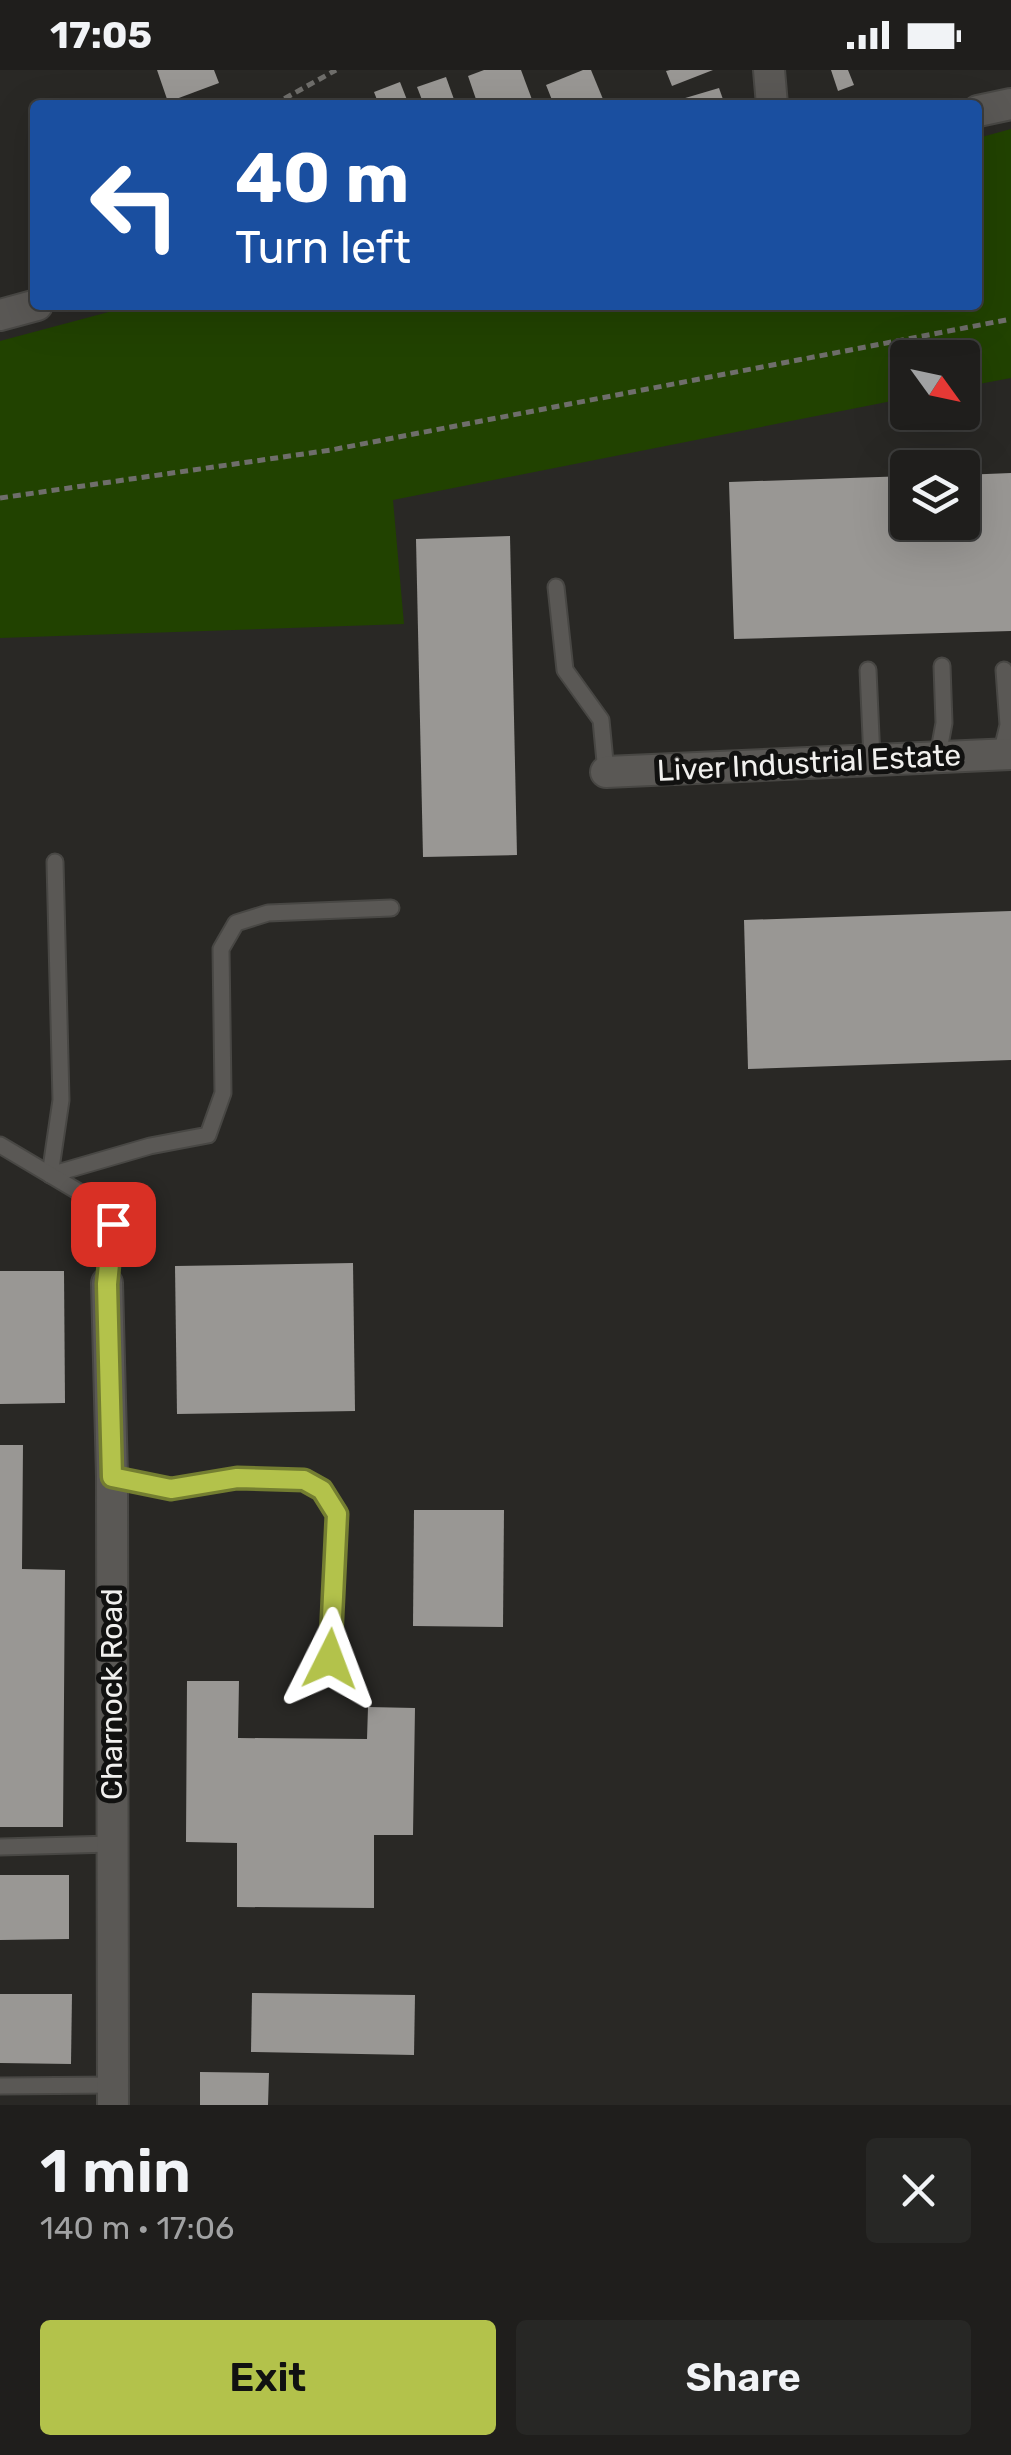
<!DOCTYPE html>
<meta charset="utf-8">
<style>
body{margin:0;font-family:Rubik,sans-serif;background:#272725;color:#f1f3f6;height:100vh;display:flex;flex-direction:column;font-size:38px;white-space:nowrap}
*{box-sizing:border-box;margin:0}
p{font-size:32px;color:#a1a2a3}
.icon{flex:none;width:55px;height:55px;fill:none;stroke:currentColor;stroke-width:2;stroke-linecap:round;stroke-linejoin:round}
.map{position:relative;height:2035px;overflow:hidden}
.sheet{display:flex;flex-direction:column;background:#1f1e1c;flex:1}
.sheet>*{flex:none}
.guide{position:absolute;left:30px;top:30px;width:952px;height:210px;border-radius:10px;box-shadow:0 10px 40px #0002,0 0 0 2px #3c3c3b;background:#1a4fa0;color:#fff;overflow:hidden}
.needle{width:65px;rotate:123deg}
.buttons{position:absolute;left:890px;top:270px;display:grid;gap:20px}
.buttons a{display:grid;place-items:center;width:90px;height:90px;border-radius:10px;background:#1f1e1c;box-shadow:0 10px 40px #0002,0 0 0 2px #3c3c3b;font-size:50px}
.pin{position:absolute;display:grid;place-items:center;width:85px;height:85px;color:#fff;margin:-42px;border-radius:20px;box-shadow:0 5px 15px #0006}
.me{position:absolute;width:110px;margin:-55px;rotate:3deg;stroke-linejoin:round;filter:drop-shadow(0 0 8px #0008)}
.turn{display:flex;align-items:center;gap:35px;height:210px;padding:0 40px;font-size:45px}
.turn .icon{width:130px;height:130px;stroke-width:2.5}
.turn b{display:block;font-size:70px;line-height:85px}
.round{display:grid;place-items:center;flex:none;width:105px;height:105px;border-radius:10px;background:#272725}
.overview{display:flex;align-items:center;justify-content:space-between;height:170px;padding:0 40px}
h1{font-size:60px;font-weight:600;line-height:75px}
.action{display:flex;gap:20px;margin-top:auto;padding:20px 40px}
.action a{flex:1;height:115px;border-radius:10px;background:#b3c24b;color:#111;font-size:40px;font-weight:600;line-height:115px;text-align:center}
.action a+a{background:#272725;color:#f1f3f6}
.status{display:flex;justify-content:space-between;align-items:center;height:70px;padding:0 50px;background:#1f1e1c;direction:ltr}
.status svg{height:28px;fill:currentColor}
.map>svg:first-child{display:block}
.green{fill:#214200}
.building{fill:#999794}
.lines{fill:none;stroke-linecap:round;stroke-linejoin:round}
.service-casing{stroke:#484744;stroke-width:19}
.minor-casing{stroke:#484744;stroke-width:34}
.path{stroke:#6f6e6b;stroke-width:5;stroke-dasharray:8 5;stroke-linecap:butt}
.service{stroke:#5a5855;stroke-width:15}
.minor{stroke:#5a5855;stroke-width:30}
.route-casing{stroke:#747e31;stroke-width:25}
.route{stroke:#b3c24b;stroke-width:18}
.labels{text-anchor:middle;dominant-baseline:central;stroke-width:10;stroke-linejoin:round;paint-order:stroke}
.street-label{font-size:30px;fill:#f1f0ee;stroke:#111110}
</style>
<div class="status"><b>17:05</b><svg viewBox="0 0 49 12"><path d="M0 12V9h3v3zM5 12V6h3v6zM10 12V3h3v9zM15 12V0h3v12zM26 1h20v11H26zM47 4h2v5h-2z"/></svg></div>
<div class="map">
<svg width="1011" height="2035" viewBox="0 0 1011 2035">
<rect width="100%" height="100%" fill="#292825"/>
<polygon class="green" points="1011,59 1011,308 963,317 962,288 908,288 907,328 393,430 404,554 0,568 0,271 135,235 978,235 978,68"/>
<g class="building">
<polygon points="157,0 214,0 219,13 168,32"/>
<polygon points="484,0 521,0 534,35 478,35 468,6"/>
<polygon points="583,0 591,0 605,34 554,35 546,15"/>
<polygon points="670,0 713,0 672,16 666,1"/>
<polygon points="831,0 848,0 854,15 838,21"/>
<polygon points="446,7 456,35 424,35 417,17"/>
<polygon points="400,12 409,35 379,35 374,22"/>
<polygon points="719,18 725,35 666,35 665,34"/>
<polygon points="1011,403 1011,561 734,569 729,412 908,406 908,452 962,452 962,405"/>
<polygon points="510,466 517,785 423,787 416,469"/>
<polygon points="1011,841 1011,990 748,999 744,850"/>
<polygon points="353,1193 355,1341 177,1344 175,1196"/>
<polygon points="0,1201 64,1201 65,1333 0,1334"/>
<polygon points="0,1375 23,1375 22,1499 65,1500 63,1757 0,1757"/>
<polygon points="414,1440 504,1440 503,1557 413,1556"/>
<polygon points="187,1611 239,1611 238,1668 367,1669 368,1637 415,1638 413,1765 374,1765 374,1838 237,1837 237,1773 186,1772"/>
<polygon points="0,1805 69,1805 69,1869 0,1870"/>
<polygon points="252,1923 415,1925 414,1985 251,1982"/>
<polygon points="0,1924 72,1924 71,1994 0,1993"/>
<polygon points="200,2002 269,2003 268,2035 200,2035"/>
</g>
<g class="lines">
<g class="service-casing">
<g id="service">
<polyline points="556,517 565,600 601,650 606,702"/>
<polyline points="868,600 872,689"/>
<polyline points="1001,684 1008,655 1004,600"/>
<polyline points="938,686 944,653 942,596"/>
<polyline points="55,792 61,1030 50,1105 150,1076 208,1065 223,1023 221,879 236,853 268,843 391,838"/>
<polyline points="0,1075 101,1135 113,1154 107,1213"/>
<polyline points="112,1407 171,1419 237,1408 303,1410 323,1420 337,1444 329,1589"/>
<polyline points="0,1777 112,1774"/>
<polyline points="0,2016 113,2015"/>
</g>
</g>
<g class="minor-casing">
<g id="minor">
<polyline points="769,0 772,35"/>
<polyline points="978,41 1011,34"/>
<polyline points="0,245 37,235"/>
<polyline points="606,702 1011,684"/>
<polyline points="107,1213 112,1407 113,2035"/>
</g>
</g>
<g class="path">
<polyline points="273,35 336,0"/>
<polyline points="0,428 331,380 1011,249"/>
</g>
<use href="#service" class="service"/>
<use href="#minor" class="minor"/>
</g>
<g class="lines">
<g class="route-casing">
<polyline id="route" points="113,1154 107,1214 112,1407 171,1419 237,1408 304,1410 322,1420 337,1444 330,1589"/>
</g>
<use href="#route" class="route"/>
</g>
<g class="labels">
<g class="street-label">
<text transform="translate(809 693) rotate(-3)">Liver Industrial Estate</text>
<text transform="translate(112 1624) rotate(-90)">Charnock Road</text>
</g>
</g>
</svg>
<div class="buttons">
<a><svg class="needle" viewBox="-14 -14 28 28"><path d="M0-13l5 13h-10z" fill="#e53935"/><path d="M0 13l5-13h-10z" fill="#a1a2a3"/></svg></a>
<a><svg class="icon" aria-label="layers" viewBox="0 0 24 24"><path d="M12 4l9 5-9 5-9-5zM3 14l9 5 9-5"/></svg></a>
</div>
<div class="pin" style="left:113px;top:1154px;background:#d93025"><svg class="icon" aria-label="arrive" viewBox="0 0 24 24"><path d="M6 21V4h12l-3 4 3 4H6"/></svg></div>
<svg class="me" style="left:330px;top:1589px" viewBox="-20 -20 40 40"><path d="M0-17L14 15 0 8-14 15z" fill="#b3c24b" stroke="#fff" stroke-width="4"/></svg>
<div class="guide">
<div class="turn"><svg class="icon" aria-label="left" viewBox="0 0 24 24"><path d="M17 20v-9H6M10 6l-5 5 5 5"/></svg><div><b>40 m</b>Turn left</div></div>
</div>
</div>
<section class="sheet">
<div class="overview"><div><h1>1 min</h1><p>140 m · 17:06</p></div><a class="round"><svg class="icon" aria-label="close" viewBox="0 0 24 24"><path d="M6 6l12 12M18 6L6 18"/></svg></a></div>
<div class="action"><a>Exit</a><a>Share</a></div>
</section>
